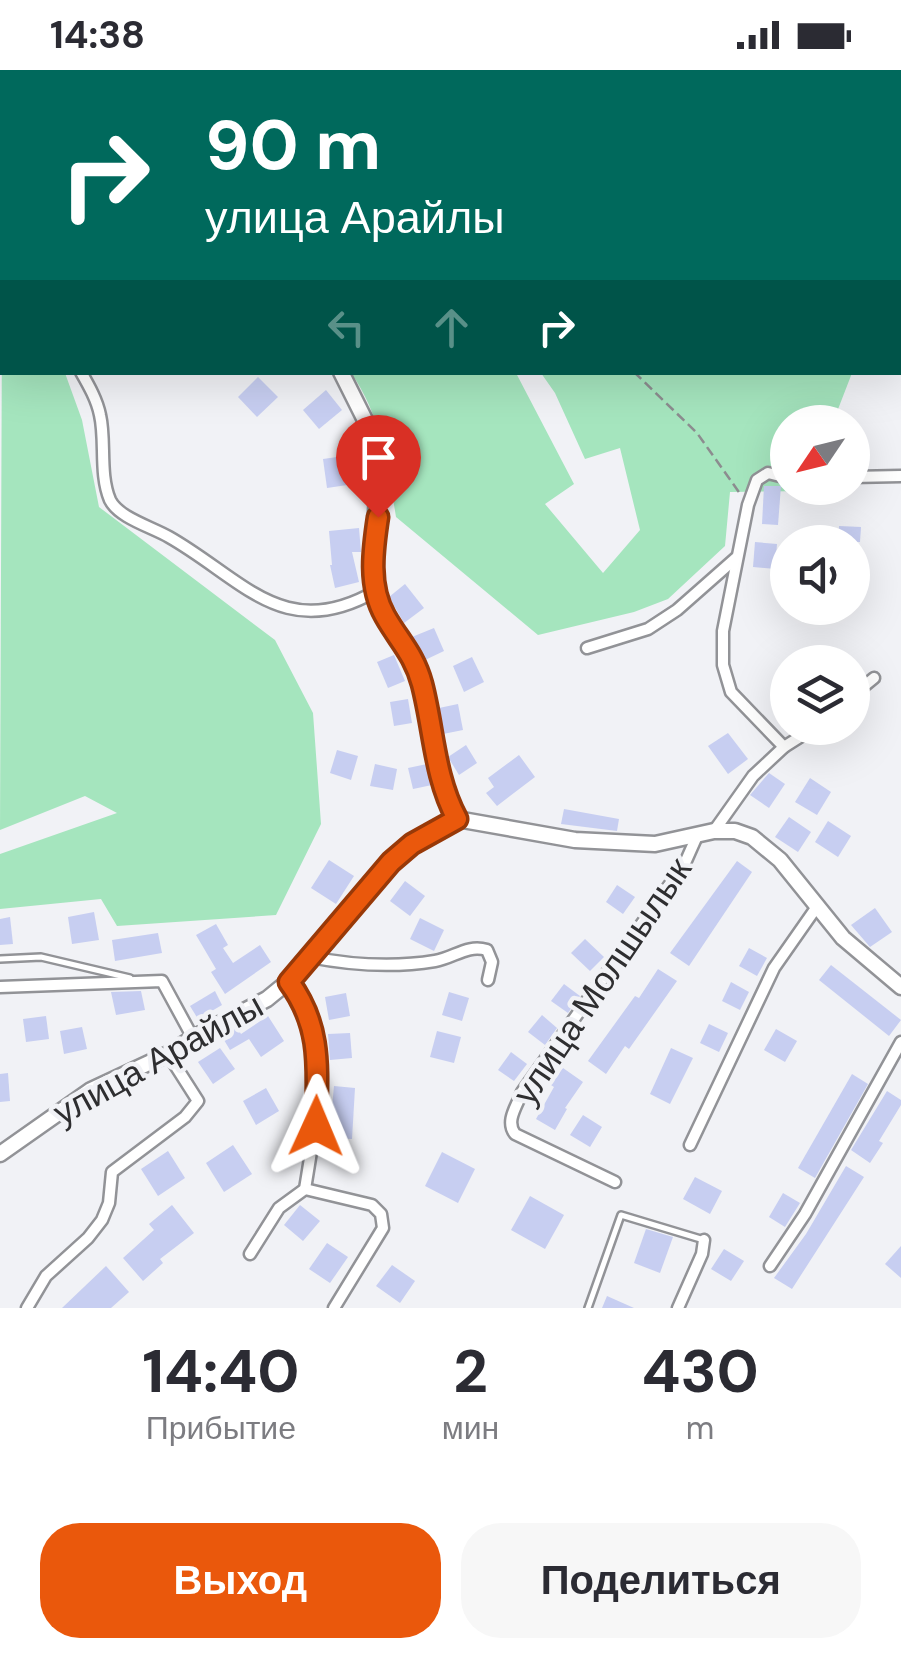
<!DOCTYPE html>
<html lang="ru">
<meta charset="utf-8">
<style>
body{margin:0;font-family:"DM Sans",sans-serif;background:#f7f7f7;color:#2b2b33;height:100vh;display:flex;flex-direction:column;font-size:38px;white-space:nowrap}
*{box-sizing:border-box;margin:0}
p{font-size:32px;color:#7c7c81}
.icon{flex:none;width:55px;height:55px;fill:none;stroke:currentColor;stroke-width:2;stroke-linecap:round;stroke-linejoin:round}
.map{position:relative;height:1238px;overflow:hidden}
.side{display:flex;flex-direction:column;background:#fff;flex:1}
.side>*{flex:none}
.top-card{position:absolute;left:0px;top:0px;width:902px;height:305px;box-shadow:0 10px 40px #0002;background:#00695c;color:#fff;overflow:hidden}
.needle{width:65px;rotate:235deg}
.buttons{position:absolute;left:770px;top:335px;display:grid;gap:20px}
.buttons a{display:grid;place-items:center;width:100px;height:100px;border-radius:50%;background:#fff;box-shadow:0 10px 40px #0002;font-size:50px}
.pin{position:absolute;display:grid;place-items:center;width:85px;height:85px;color:#fff;margin:-102px -42px;border-radius:50% 50% 50% 0;rotate:-45deg;box-shadow:0 0 10px #0007}
.pin .icon{rotate:45deg}
.me{position:absolute;width:110px;margin:-55px;rotate:1deg;stroke-linejoin:round;filter:drop-shadow(0 0 8px #0008)}
.turn{display:flex;align-items:center;gap:35px;height:210px;padding:0 40px;font-size:45px}
.turn .icon{width:130px;height:130px;stroke-width:2.5}
.turn b{display:block;font-size:70px;line-height:85px}
.lanes{display:flex;align-items:center;height:95px;padding:0 40px;background:#0003;justify-content:center;gap:50px;direction:ltr}
.lanes .off{opacity:.35}
.eta{display:flex;justify-content:space-evenly;align-items:center;height:170px;text-align:center}
.eta b{font-size:60px;font-weight:700;line-height:70px}
.button{display:flex;gap:20px;margin-top:auto;padding:20px 40px}
.button a{flex:1;height:115px;border-radius:40px;background:#ea580c;color:#fff;font-size:40px;font-weight:700;line-height:115px;text-align:center}
.button a+a{background:#f7f7f7;color:#2b2b33}
.status{display:flex;justify-content:space-between;align-items:center;height:70px;padding:0 50px;background:#fff;direction:ltr}
.status svg{height:28px;fill:currentColor}
.map>svg:first-child{display:block}
.green{fill:#a5e5be}
.building{fill:#c7cef1}
.lines{fill:none;stroke-linecap:round;stroke-linejoin:round}
.lane-casing{stroke:#929397;stroke-width:10}
.street-casing{stroke:#929397;stroke-width:15}
.secondary-casing{stroke:#929397;stroke-width:19}
.path{stroke:#8c8c8f;stroke-width:2.5;stroke-dasharray:10 5;stroke-linecap:butt}
.lane{stroke:#fff;stroke-width:5}
.street{stroke:#fff;stroke-width:10}
.secondary{stroke:#fff;stroke-width:14}
.route-casing{stroke:#983908;stroke-width:25}
.route{stroke:#ea580c;stroke-width:18}
.labels{text-anchor:middle;dominant-baseline:central;stroke-width:9;stroke-linejoin:round;paint-order:stroke}
.street-label{font-size:35px;fill:#2e2e30;stroke:#f1f2f6}
</style>
<div class="status"><b>14:38</b><svg viewBox="0 0 49 12"><path d="M0 12V9h3v3zM5 12V6h3v6zM10 12V3h3v9zM15 12V0h3v12zM26 1h20v11H26zM47 4h2v5h-2z"/></svg></div>
<div class="map">
<svg width="901" height="1238" viewBox="0 0 901 1238">
<rect width="100%" height="100%" fill="#f1f2f6"/>
<g class="green">
<polygon points="2,246 2,302 65,303 82,350 99,437 275,570 313,643 321,754 276,845 117,856 101,829 0,839 0,784 117,743 85,726 0,760"/>
<path d="M 351,303 L 516,303 L 574,414 L 545,434 L 603,503 L 640,460 L 620,378 L 585,389 L 555,323 L 541,303 L 852,303 L 835,347 L 829,352 L 788,352 L 788,418 L 815,418 L 815,421 L 730,422 L 725,476 L 668,529 L 634,542 L 538,565 L 396,447 C 388,397 381,345 351,303 Z"/>
</g>
<g class="building">
<polygon points="258,307 278,327 257,347 238,327"/>
<polygon points="326,320 342,340 319,359 303,340"/>
<polygon points="351,385 354,414 327,418 323,389"/>
<polygon points="764,416 781,416 778,455 762,454"/>
<polygon points="839,456 861,457 860,472 838,472"/>
<polygon points="359,458 361,482 352,482 359,512 335,518 330,495 332,495 329,461"/>
<polygon points="755,472 777,474 775,499 753,497"/>
<polygon points="405,514 424,538 404,553 389,527"/>
<polygon points="434,558 444,581 425,590 412,567"/>
<polygon points="394,585 405,611 388,618 377,592"/>
<polygon points="472,587 484,612 464,622 453,596"/>
<polygon points="408,629 412,653 394,656 390,632"/>
<polygon points="458,634 463,660 443,664 439,638"/>
<polygon points="728,663 748,689 728,704 708,676"/>
<polygon points="466,675 477,693 459,705 448,687"/>
<polygon points="337,680 358,686 351,710 330,703"/>
<polygon points="519,685 535,707 497,736 486,723 494,717 488,708"/>
<polygon points="375,694 397,699 393,720 370,716"/>
<polygon points="427,694 432,715 413,719 408,698"/>
<polygon points="769,703 785,714 769,738 750,725"/>
<polygon points="810,708 831,722 817,745 795,732"/>
<polygon points="564,739 619,749 617,761 561,754"/>
<polygon points="789,747 811,762 798,782 775,767"/>
<polygon points="828,751 851,766 838,787 815,772"/>
<polygon points="329,790 354,806 336,834 311,818"/>
<polygon points="737,791 752,802 689,896 670,883"/>
<polygon points="405,811 425,826 410,846 390,831"/>
<polygon points="617,815 635,827 623,844 606,832"/>
<polygon points="875,838 892,862 870,877 851,855"/>
<polygon points="94,842 99,870 72,874 68,847"/>
<polygon points="10,847 13,874 0,875 0,849"/>
<polygon points="420,848 444,860 434,881 410,869"/>
<polygon points="216,854 228,875 223,878 233,893 260,875 271,892 225,924 211,902 216,899 196,865"/>
<polygon points="158,863 162,883 115,891 112,870"/>
<polygon points="585,869 604,887 590,901 571,883"/>
<polygon points="749,878 767,888 757,906 739,896"/>
<polygon points="831,895 901,950 889,966 819,910"/>
<polygon points="658,899 677,911 629,979 625,976 606,1004 588,991 635,926 639,928"/>
<polygon points="731,912 749,922 740,940 722,931"/>
<polygon points="564,914 580,926 568,943 551,931"/>
<polygon points="141,921 145,940 116,945 111,922"/>
<polygon points="215,921 222,935 198,949 190,936"/>
<polygon points="449,922 469,928 462,951 442,945"/>
<polygon points="346,923 350,946 329,950 325,927"/>
<polygon points="542,945 557,958 545,975 528,962"/>
<polygon points="46,946 49,969 26,972 23,949"/>
<polygon points="268,946 284,971 261,987 249,969 230,980 221,965 237,957 241,964"/>
<polygon points="709,954 728,963 719,982 700,973"/>
<polygon points="82,957 87,979 64,984 60,961"/>
<polygon points="776,959 797,971 785,992 764,980"/>
<polygon points="437,961 461,967 454,993 430,987"/>
<polygon points="350,963 352,988 330,990 328,964"/>
<polygon points="220,978 235,999 213,1014 198,992"/>
<polygon points="671,978 693,988 670,1034 650,1024"/>
<polygon points="511,982 527,994 514,1011 498,1000"/>
<polygon points="563,998 583,1012 565,1038 567,1039 555,1060 536,1049 554,1017 551,1015"/>
<polygon points="8,1003 10,1031 0,1032 0,1004"/>
<polygon points="852,1004 868,1014 815,1108 798,1098"/>
<polygon points="334,1016 355,1018 352,1069 329,1068"/>
<polygon points="266,1018 279,1041 256,1055 243,1031"/>
<polygon points="887,1021 901,1030 901,1035 879,1071 883,1073 870,1093 851,1080"/>
<polygon points="583,1045 602,1057 590,1077 570,1065"/>
<polygon points="233,1075 252,1104 224,1122 206,1093"/>
<polygon points="168,1081 185,1108 158,1126 141,1099"/>
<polygon points="442,1082 475,1099 458,1133 425,1116"/>
<polygon points="846,1096 864,1107 792,1219 774,1208 806,1164"/>
<polygon points="695,1107 722,1121 710,1144 683,1129"/>
<polygon points="783,1123 800,1133 785,1157 769,1147"/>
<polygon points="530,1126 564,1145 545,1179 511,1160"/>
<polygon points="172,1135 194,1163 160,1189 163,1193 143,1211 123,1188 154,1160 149,1154"/>
<polygon points="300,1135 320,1151 303,1171 284,1155"/>
<polygon points="646,1159 673,1167 660,1203 634,1193"/>
<polygon points="327,1173 348,1187 330,1213 309,1199"/>
<polygon points="901,1176 901,1208 885,1194"/>
<polygon points="724,1179 744,1191 731,1211 711,1199"/>
<polygon points="392,1195 415,1211 400,1233 376,1216"/>
<polygon points="106,1196 129,1222 111,1238 62,1238"/>
<polygon points="607,1226 634,1238 602,1238"/>
</g>
<g class="lines">
<g class="lane-casing">
<g id="lane">
<polyline points="0,889 41,887 130,908"/>
<polyline points="588,1238 621,1145 704,1170"/>
</g>
</g>
<g class="street-casing">
<g id="street">
<polyline points="102,0 102,2"/>
<polyline points="0,204 2,205"/>
<path d="M 81,302 C 89,316 97,330 100,345 C 106,371 99,404 110,430 C 119,448 152,457 169,467 C 243,509 284,574 376,521"/>
<polyline points="852,407 901,406"/>
<polyline points="587,578 648,559 677,540 736,488"/>
<polyline points="852,626 874,608"/>
<polyline points="784,677 731,622 723,595 723,561 748,435 757,410 768,403 788,408"/>
<polyline points="714,761 753,706 784,677 814,658"/>
<path d="M 310,887 C 351,895 393,898 435,891 C 454,888 467,874 487,880 L 492,892 L 488,910"/>
<polyline points="0,917 162,911 193,968"/>
<polyline points="690,1075 774,898 816,838"/>
<path d="M 615,1112 L 515,1064 C 505,1051 517,1036 522,1022 L 685,793 L 697,766"/>
<polyline points="305,1119 372,1135 381,1144 383,1158 334,1238"/>
<path d="M 250,1184 L 279,1138 L 305,1119 C 316,1050 333,972 289,911"/>
<polyline points="770,1196 805,1144 901,972"/>
<polyline points="27,1238 46,1206 88,1168 102,1150 109,1133 112,1102 185,1047 198,1031 168,984"/>
<polyline points="678,1238 702,1184 704,1170"/>
</g>
</g>
<g class="secondary-casing">
<g id="secondary">
<polyline points="177,0 178,2"/>
<path d="M 341,302 L 367,354 L 378,401 L 373,504 C 375,517 378,530 383,542 C 392,561 408,576 416,596 C 436,646 431,701 457,749"/>
<polyline points="0,1084 91,1020 168,984 193,968 267,929 289,911 391,792 412,773 457,749 575,770 655,774 714,761 735,761 752,767 780,790 843,868 901,917"/>
</g>
</g>
<g class="path">
<polyline points="360,0 361,2"/>
<polyline points="634,302 697,363 741,425"/>
</g>
<use href="#lane" class="lane"/>
<use href="#street" class="street"/>
<use href="#secondary" class="secondary"/>
</g>
<g class="lines">
<g class="route-casing">
<path id="route" d="M 316,1056 C 317,1001 323,958 289,912 L 391,792 L 412,774 L 457,749 C 434,706 434,660 422,614 C 414,584 399,571 385,546 C 368,516 373,480 378,447"/>
</g>
<use href="#route" class="route"/>
</g>
<g class="labels">
<g class="street-label">
<text transform="translate(602 911) rotate(-56)">улица Молшылык</text>
<text transform="translate(158 989) rotate(-29)">улица Арайлы</text>
</g>
</g>
</svg>
<div class="buttons">
<a><svg class="needle" viewBox="-14 -14 28 28"><path d="M0-13l5 13h-10z" fill="#e53935"/><path d="M0 13l5-13h-10z" fill="#7c7c81"/></svg></a>
<a><svg class="icon" aria-label="sound" viewBox="0 0 24 24"><path d="M4 9h4l5-4v14l-5-4H4zM17 9q2 3 0 6"/></svg></a>
<a><svg class="icon" aria-label="layers" viewBox="0 0 24 24"><path d="M12 4l9 5-9 5-9-5zM3 14l9 5 9-5"/></svg></a>
</div>
<div class="pin" style="left:378px;top:447px;background:#d93025"><svg class="icon" aria-label="arrive" viewBox="0 0 24 24"><path d="M6 21V4h12l-3 4 3 4H6"/></svg></div>
<svg class="me" style="left:316px;top:1056px" viewBox="-20 -20 40 40"><path d="M0-17L14 15 0 8-14 15z" fill="#ea580c" stroke="#fff" stroke-width="4"/></svg>
<div class="top-card">
<div class="turn"><svg class="icon" aria-label="right" viewBox="0 0 24 24"><path d="M7 20v-9h11M14 6l5 5-5 5"/></svg><div><b>90 m</b>улица Арайлы</div></div>
<div class="lanes"><svg class="icon off" aria-label="left" viewBox="0 0 24 24"><path d="M17 20v-9H6M10 6l-5 5 5 5"/></svg><svg class="icon off" aria-label="ahead" viewBox="0 0 24 24"><path d="M12 20V5M6 11l6-6 6 6"/></svg><svg class="icon" aria-label="right" viewBox="0 0 24 24"><path d="M7 20v-9h11M14 6l5 5-5 5"/></svg></div>
</div>
</div>
<section class="side">
<div class="eta">
<div><b>14:40</b><p>Прибытие</p></div>
<div><b>2</b><p>мин</p></div>
<div><b>430</b><p>m</p></div>
</div>
<div class="button"><a>Выход</a><a>Поделиться</a></div>
</section>
